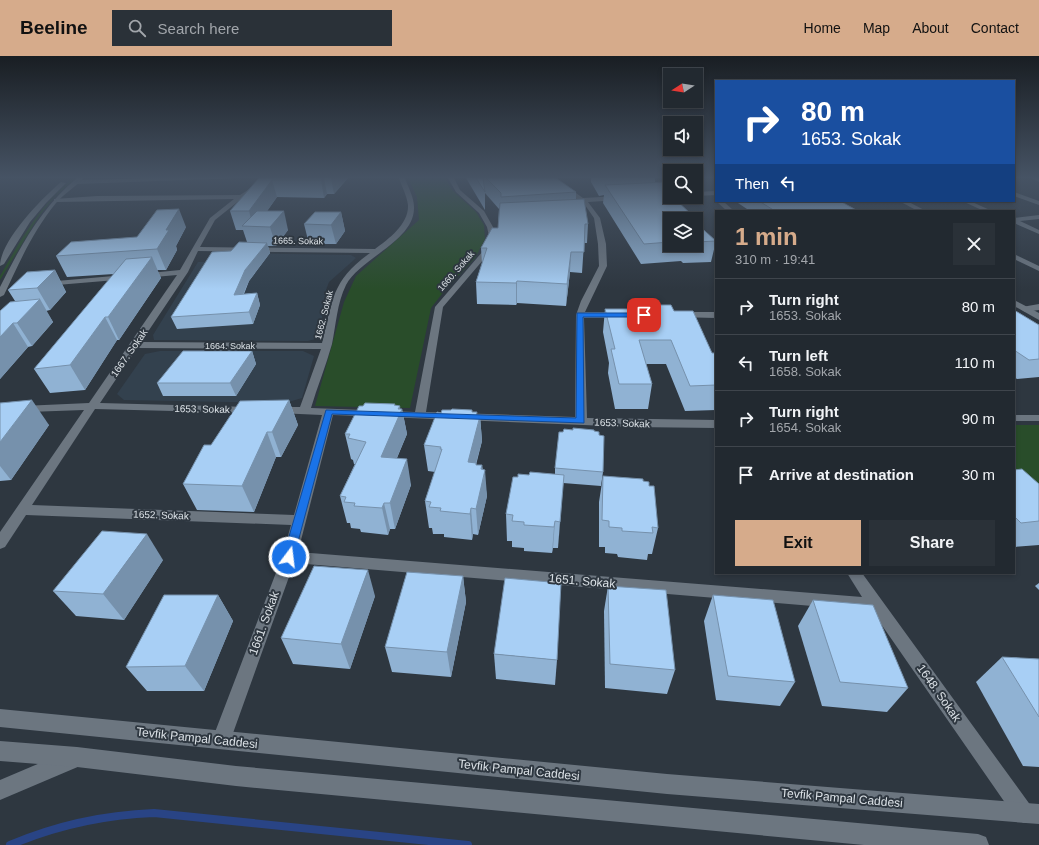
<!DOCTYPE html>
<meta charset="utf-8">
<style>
body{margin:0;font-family:Arial,sans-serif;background:#2a3138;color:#f1f3f6;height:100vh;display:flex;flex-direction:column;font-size:15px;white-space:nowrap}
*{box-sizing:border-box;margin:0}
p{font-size:13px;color:#a2a6ab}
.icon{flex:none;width:22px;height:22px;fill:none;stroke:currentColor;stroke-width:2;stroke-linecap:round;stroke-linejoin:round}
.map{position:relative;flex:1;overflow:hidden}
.side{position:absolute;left:715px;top:154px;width:300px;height:364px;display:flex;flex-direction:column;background:#222930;border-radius:0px;box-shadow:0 2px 6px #0003,0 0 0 1px #3f454c}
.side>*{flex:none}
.banner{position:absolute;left:715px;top:24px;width:300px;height:122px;border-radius:0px;box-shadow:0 2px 6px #0003,0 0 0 1px #3f454c;background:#1a4fa0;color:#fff;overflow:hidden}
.needle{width:26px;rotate:258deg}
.controls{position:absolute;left:663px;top:12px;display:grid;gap:8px}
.controls a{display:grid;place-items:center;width:40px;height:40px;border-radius:0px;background:#222930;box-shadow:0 2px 6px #0003,0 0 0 1px #3f454c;font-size:20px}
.pin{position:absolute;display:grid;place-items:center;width:34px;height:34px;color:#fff;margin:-17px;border-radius:8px;box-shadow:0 2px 6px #0006}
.me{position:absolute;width:44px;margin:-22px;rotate:15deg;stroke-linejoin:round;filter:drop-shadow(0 0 3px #0008)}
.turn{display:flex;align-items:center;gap:14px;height:84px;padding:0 20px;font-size:18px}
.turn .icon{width:52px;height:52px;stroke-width:2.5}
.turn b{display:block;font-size:28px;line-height:34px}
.then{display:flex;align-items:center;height:38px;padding:0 20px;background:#0003;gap:8px;font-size:15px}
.round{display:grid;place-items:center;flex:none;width:42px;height:42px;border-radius:0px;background:#2a3138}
.overview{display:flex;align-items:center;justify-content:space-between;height:68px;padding:0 20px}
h1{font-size:24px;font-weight:800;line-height:30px;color:#d6ab8b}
.cta{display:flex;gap:8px;margin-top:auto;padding:8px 20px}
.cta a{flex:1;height:46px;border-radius:0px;background:#d6ab8b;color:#111;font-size:16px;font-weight:800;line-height:46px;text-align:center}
.cta a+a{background:#2a3138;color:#f1f3f6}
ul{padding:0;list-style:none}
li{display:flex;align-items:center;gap:12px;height:56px;padding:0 20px;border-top:1px solid #3f454c}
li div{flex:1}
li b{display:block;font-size:15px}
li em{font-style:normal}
header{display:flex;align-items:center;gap:24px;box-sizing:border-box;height:56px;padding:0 20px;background:#d6ab8b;color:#111}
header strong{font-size:19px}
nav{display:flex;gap:22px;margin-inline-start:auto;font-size:14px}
.search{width:280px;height:36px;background:#2a3138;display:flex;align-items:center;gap:10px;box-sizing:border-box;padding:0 14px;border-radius:0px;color:#a2a6ab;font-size:15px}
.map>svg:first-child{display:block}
.built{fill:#33414e}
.green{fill:#294d2a}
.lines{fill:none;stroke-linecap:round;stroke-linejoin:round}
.stream{stroke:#294485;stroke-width:8}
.street{fill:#6c7680;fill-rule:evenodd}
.secondary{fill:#6c7680;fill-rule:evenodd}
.wall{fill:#90b2d3}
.shaded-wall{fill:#7691ac}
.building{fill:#a8cff5;stroke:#7691ac}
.route{fill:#1a73e8;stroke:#114b97}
.labels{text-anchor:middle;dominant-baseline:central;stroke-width:4;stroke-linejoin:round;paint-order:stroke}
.far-street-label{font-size:9px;fill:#dbe1e6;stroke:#2e3740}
.street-label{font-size:10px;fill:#dbe1e6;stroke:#2e3740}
.near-street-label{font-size:12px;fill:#dbe1e6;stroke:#2e3740}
</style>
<header>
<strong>Beeline</strong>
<div class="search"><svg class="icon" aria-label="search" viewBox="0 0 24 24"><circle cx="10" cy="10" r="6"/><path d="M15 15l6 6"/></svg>Search here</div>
<nav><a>Home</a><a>Map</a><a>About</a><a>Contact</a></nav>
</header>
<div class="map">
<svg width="1039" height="789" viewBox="0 0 1039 789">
<rect width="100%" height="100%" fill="#2e3740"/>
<g class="built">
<polygon points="212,197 351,199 356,202 329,226 326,234 319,282 308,285 154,284 153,279 198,206 206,206"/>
<polygon points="160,295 303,295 314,300 302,342 285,347 124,344 117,338 145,298"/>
</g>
<g class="green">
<path d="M 74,122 L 76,122 L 55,140 L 39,160 L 0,224 L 0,220 C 23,180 38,152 74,122 Z"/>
<polygon points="408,122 445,122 452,134 476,156 484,169 485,183 475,202 445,234 431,252 410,352 315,350 344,246 356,220 419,164 417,141"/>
<polygon points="1014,369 1039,369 1039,435 1014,416"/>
</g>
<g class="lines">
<path class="stream" d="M 10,789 C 57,769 103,759 154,757 L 468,789"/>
<g class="street">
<polygon points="158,122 240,122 76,128 73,126 76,124"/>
<path d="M 267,122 L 274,122 L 240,144 L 215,164 L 200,191 L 375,193 C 389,183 409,168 408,149 C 407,140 402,131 399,122 L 405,122 C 408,131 414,141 414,151 C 415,185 360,202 346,229 C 337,247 336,269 332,288 C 326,310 317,331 311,352 L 415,356 L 435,251 L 483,195 L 489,180 L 487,171 L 479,157 L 456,136 L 448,122 L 454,122 L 460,134 L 484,155 L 493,171 L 495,180 L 489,197 L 443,251 L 426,356 L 575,361 L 576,259 L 581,245 L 599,210 L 598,188 L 594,162 L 585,149 L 548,122 L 555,122 L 583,142 L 619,140 L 622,142 L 619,144 L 588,146 L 600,162 L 606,188 L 607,210 L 585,256 L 621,256 L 625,259 L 621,262 L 584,262 L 587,362 L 716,364 L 716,372 L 633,371 L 333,359 L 298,496 L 862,541 L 847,517 L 862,517 L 1031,750 L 1034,757 L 1031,764 L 1024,767 L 1017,764 L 872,555 L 294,507 L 228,691 L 221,693 L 214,691 L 212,684 L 282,501 L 291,469 L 26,459 L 5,491 L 0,493 L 0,476 L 84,354 L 0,357 L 0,351 L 89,347 L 177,219 L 143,222 L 140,222 L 140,218 L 180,214 L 210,162 L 234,143 L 56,146 L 54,145 L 54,143 L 97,140 L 240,139 ZM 198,195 L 370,197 C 331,225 333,244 322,287 L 141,286 L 188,216 ZM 137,292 L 321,293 L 300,351 L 277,351 L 271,354 L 277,357 L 322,359 L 294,459 L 32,449 L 95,353 L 251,357 L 257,354 L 251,351 L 100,347 Z"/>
<polygon points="1032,122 1039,122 1039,126 1033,123"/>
<polygon points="716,135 716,139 696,140 696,136"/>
<polygon points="1014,136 1039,145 1039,149 1014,140"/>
<polygon points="716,145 723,145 734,155 727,155"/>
<polygon points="899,145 907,145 926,155 918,155"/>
<polygon points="962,145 970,145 992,155 984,155"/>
<polygon points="1039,159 1039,163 1020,165 1039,174 1039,178 1014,167 1014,162"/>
<polygon points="1014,198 1039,210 1039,215 1014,203"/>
<polygon points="125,219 128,219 128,223 45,230 41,228 45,226"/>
<polygon points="1039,248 1039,254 1025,256 1021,253 1022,251"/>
<polygon points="679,256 716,256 716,262 676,261 676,257"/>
<rect x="1014" y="359" width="25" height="6"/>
<polygon points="73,693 80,696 83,703 80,710 0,744 0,724"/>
</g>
<g class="secondary">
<path d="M 77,122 L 84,122 C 75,131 64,138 56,147 C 33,175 19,207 4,239 L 0,241 L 0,231 C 21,189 41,152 77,122 Z"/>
<path d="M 61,126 L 66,127 L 46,147 L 30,166 L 4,208 L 0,210 C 0,185 42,142 61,126 Z"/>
<polygon points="1014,244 1039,257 1039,264 1014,250"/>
<polygon points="0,653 667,718 1039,748 1039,768 667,738 0,671"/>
<polygon points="0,685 77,691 236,710 978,778 986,781 989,789 864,789 236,730 77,711 0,705"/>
</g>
</g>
<g class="wall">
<polygon points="259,122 348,122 334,138 327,138 324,142 277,141 267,155 288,174 276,190 268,190 270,197 249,225 244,238 257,237 260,249 253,268 177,273 171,261 231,195 247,186 243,174 236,174 230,155"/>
<polygon points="466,122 483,122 484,131 484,122 556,122 576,136 576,143 588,168 587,187 584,187 582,217 570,216 566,250 517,247 516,249 477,248 476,226 482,207 481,192 498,172 499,153 485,137 485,154"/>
<polygon points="591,122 655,122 655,126 670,141 677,141 676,144 694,161 694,163 670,163 670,189 696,189 696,167 716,185 711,206 683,207 681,205 641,208 603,147 604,139 599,140 591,126"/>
<polygon points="735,145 840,145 858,155 750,155"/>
<polygon points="341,156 345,175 336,188 309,188 304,168"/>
<polygon points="186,171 176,190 177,194 166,214 157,214 161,222 119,284 117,284 85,334 50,337 34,313 114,218 67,221 56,200 137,181"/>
<polygon points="55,214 66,236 50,254 46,255 53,266 32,290 28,291 0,323 0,255 15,245 8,234"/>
<polygon points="650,249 674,255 712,297 716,299 716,354 685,355 666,308 646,308 652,328 648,353 615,353 608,317 609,307 603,276 605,253 649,253"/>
<polygon points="1014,254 1039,269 1039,321 1017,323 1014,321"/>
<polygon points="252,295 256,308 236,340 163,340 157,327"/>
<polygon points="289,344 298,369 281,401 276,401 254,456 197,454 183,428 211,389"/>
<polygon points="0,347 49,369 11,424 0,425"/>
<polygon points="363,350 396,350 400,353 402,353 407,378 397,402 411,429 395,473 390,473 388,479 361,476 360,473 351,472 350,467 347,467 340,440 355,408 354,408 353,404 351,403 345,378"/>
<polygon points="473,356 477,360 480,360 482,385 476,409 482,409 487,440 478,479 473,478 472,484 444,481 444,478 433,478 432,472 429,472 425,445 435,416 428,415 424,389"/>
<polygon points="594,375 599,379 603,416 601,430 563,427 558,492 553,492 552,497 524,495 524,492 512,491 512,485 507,485 506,458 518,421 529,419 555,418 555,412 563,376"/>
<polygon points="1014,414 1039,428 1039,489 1014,491"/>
<polygon points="603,420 643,425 649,430 658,472 652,498 648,498 647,504 618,501 617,498 605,497 605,491 599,491 599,446"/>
<polygon points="163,504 124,564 76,560 53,535"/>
<polygon points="463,520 466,546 451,621 392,616 385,591"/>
<polygon points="1039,527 1039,534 1035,530"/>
<polygon points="608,530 675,614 667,638 605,632 604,555"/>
<polygon points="218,539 233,565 204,635 147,635 126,611"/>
<polygon points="713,539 795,626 780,650 716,644 704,565"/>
<polygon points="375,540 350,613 293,608 281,582"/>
<polygon points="813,544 908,632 887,656 822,650 798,570"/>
<polygon points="494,598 557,604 555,629 496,623"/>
<polygon points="1002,601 1039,603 1039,711 1023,710 976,626"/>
</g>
<g class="shaded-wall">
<polygon points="323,122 324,122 327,138 324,142 321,124"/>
<polygon points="331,122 348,122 334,138"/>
<polygon points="272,124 277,141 256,171 253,171 249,155"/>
<polygon points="179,153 186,171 176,190 177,194 166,214 157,193 166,174"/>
<polygon points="284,155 288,174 276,190 270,171"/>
<polygon points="341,156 345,175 336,188 331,169"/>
<polygon points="267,187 270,197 249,225 238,250 234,239 245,214"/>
<polygon points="571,196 570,216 566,250 567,228"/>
<polygon points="152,201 161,222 119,284 108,261"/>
<polygon points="55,214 66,236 50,254 37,232"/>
<polygon points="517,225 517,247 516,249 516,227"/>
<polygon points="257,237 260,249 253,268 249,256"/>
<polygon points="40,243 53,266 32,290 17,267"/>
<polygon points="105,261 117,284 85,334 70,309"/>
<polygon points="13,267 28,291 0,323 0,281"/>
<polygon points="252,295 256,308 236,340 230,327"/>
<polygon points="32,344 49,369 11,424 0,410 0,386"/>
<polygon points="289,344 298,369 281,401 272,376"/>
<polygon points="395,348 398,363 398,353 400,350 401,357 402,353 407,378 386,427 381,401"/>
<polygon points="477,356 478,369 480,360 482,385 476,407 478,433 468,406"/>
<polygon points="267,376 276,401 254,456 242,430"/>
<polygon points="407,403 411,429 395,473 390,447"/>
<polygon points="482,409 483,425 485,414 487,440 478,479 476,453 481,413"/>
<polygon points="564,419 562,445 558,492 560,466"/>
<polygon points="384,447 390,473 388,479 382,452"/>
<polygon points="471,452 473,478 472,484 470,458"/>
<polygon points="555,465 553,492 552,497 554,471"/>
<polygon points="147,478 163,504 124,564 103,538"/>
<polygon points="368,514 375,540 350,613 341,588"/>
<polygon points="463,520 466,546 451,621 447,596"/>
<polygon points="218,539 233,565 204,635 185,610"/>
</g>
<g class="building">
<polygon points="259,122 323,122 321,124 272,124 249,155 230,155"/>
<polygon points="476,122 483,122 485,136"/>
<polygon points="486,122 556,122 576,136 501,141 501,137"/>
<polygon points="665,126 670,131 670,141 673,141 694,161 690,161 692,163 670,163 670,186 644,188 605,129"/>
<polygon points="584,143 588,168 585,168 584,196 571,196 567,228 517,225 516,227 476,226 487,192 481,192 492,172 498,172 500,147"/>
<polygon points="759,145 840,145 858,155 775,155"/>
<polygon points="179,153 166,174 169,174 157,193 56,200 71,186 137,181 157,154"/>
<polygon points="257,155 284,155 270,171 242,170"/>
<polygon points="315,156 341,156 331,169 304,168"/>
<polygon points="696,167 716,185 696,186"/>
<polygon points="239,186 267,187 245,214 234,239 257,237 249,256 171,261 212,196 231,195"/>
<polygon points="152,201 108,261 105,261 70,309 34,313 126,203"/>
<polygon points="55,214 37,232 8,234 27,216"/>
<polygon points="40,243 17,267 13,267 0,281 0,255 10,246"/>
<polygon points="650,249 671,249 674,255 693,255 712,297 715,297 716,299 716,329 690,330 671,284 639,284 652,328 619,328 611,293 615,293 605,253 651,253"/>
<polygon points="1014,254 1039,269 1039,303 1029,304 1014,294"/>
<polygon points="183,295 252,295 230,327 157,327"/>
<polygon points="32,344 0,386 0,347"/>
<polygon points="289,344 272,376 267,376 242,430 183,428 204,389 211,389 240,345"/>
<polygon points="365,347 395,348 394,349 400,350 398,353 402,353 381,401 407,403 390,447 384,447 382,452 354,450 355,447 344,446 346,441 340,440 366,386 348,382 350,378 345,378 359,350 363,350"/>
<polygon points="452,353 472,354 472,356 477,356 476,360 480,360 468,406 476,407 476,409 482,409 481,413 485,414 476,453 471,452 470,458 440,455 441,452 429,451 431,446 425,445 442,393 440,393 441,391 424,389 437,356 441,357 442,354 451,354"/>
<polygon points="573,372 594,374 594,375 599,376 599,379 604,380 603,416 555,412 559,376 563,376 564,373 573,374"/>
<polygon points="1022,413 1039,428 1039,465 1021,467 1014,460 1014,414"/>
<polygon points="530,416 564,419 560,466 555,465 554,471 524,469 524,466 512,465 513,459 506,458 513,421 518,421 518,418 529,419"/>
<polygon points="603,420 643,423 643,425 649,426 649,430 654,430 658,472 652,471 653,477 622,475 622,472 609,471 609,465 602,464"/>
<polygon points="102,475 147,478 103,538 53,535"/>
<polygon points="314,510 368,514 341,588 281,582"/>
<polygon points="407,516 463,520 447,596 385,591"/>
<polygon points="505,522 561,527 557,604 494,598"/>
<polygon points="608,530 666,534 675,614 610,608"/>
<polygon points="164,539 218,539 185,610 126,611"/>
<polygon points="713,539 773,544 795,626 728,620"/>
<polygon points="813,544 873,549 908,632 840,626"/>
<polygon points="1002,601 1039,603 1039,661"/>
</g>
<linearGradient id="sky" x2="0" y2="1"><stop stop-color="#191e23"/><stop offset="0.52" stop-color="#465364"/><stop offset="1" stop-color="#465364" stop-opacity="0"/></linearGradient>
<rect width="1039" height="233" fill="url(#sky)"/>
<polygon class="route" points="577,257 644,257 647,259 644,261 583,261 584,367 332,358 294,501 293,504 285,504 283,501 326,354 576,362"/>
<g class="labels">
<g class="far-street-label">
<text transform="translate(298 185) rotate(1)">1665. Sokak</text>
<text transform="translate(456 215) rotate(-49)">1660. Sokak</text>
<text transform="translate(324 259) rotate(-76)">1662. Sokak</text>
<text x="230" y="290">1664. Sokak</text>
</g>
<g class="street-label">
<text transform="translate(129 297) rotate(-55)">1667. Sokak</text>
<text transform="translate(202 353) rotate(1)">1653. Sokak</text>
<text transform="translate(622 367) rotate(2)">1653. Sokak</text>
<text transform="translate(161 459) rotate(2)">1652. Sokak</text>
</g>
<g class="near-street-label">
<text transform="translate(582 525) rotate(5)">1651. Sokak</text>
<text transform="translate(264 567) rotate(-70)">1661. Sokak</text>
<text transform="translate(939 637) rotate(55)">1648. Sokak</text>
<text transform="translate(197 682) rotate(6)">Tevfik Pampal Caddesi</text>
<text transform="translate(519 714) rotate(6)">Tevfik Pampal Caddesi</text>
<text transform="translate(842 742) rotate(5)">Tevfik Pampal Caddesi</text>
</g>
</g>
</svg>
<div class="controls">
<a><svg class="needle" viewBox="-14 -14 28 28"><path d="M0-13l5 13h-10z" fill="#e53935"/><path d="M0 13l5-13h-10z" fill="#a2a6ab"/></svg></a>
<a><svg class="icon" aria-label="sound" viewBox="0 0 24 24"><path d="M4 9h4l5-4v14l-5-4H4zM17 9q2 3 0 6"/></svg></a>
<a><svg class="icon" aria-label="search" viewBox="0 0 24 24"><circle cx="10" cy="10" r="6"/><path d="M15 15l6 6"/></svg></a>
<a><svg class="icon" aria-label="layers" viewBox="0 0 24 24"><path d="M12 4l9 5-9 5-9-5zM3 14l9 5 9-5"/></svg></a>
</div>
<div class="pin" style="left:644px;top:259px;background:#d93025"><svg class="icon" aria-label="arrive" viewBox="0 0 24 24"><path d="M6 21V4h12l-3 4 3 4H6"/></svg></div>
<svg class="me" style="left:289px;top:501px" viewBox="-20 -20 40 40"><circle r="17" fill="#1a73e8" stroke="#fff" stroke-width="3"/><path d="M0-11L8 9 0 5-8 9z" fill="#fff"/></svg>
<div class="banner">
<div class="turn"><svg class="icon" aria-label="right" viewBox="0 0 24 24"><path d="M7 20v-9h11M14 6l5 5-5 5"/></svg><div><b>80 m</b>1653. Sokak</div></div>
<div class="then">Then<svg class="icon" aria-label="left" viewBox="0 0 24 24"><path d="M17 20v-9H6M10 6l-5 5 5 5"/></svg></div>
</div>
<section class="side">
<div class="overview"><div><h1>1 min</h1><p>310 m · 19:41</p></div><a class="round"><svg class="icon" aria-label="close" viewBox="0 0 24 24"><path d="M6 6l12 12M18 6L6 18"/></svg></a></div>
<ul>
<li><svg class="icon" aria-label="right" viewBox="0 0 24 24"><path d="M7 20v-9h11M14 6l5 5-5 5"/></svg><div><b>Turn right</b><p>1653. Sokak</p></div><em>80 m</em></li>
<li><svg class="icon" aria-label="left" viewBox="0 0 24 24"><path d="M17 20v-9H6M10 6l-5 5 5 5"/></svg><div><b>Turn left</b><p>1658. Sokak</p></div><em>110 m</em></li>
<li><svg class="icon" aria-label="right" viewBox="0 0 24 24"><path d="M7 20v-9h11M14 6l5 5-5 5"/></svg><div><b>Turn right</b><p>1654. Sokak</p></div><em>90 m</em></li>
<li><svg class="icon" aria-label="arrive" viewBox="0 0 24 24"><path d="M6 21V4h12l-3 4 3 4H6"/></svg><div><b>Arrive at destination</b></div><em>30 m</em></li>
</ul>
<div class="cta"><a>Exit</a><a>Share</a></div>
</section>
</div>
